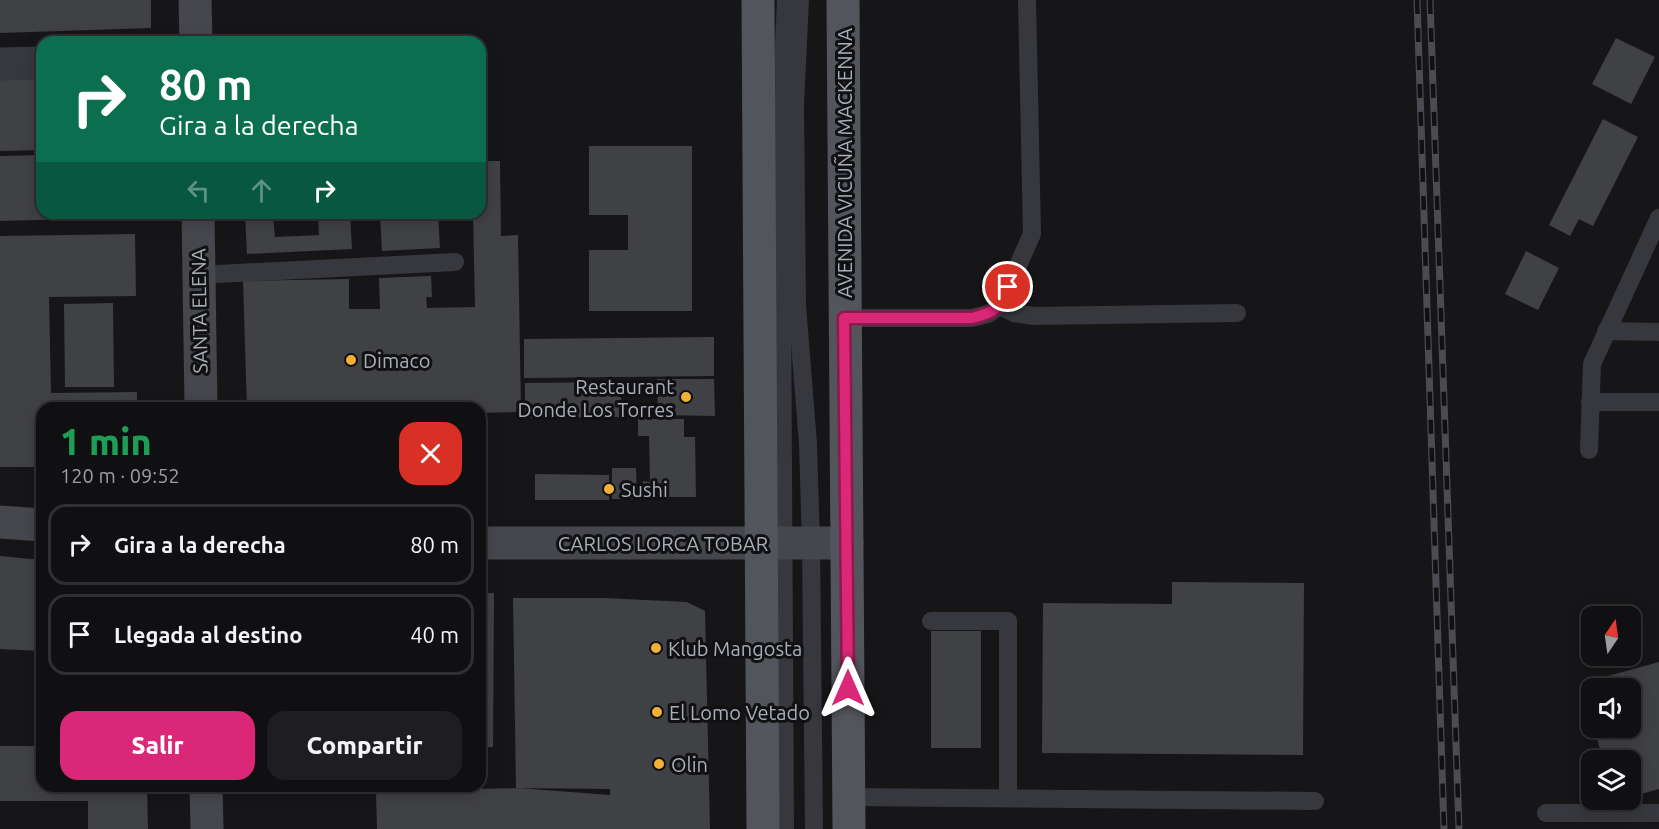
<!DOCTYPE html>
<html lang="es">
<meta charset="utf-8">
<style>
body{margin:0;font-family:Ubuntu,sans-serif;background:#1e1e20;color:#f1f3f6;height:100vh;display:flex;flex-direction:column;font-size:22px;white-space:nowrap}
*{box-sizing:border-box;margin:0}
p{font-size:20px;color:#9c9d9f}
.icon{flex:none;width:33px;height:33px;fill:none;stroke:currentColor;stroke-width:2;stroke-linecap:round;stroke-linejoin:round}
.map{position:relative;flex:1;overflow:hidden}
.details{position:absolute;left:36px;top:402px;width:450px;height:390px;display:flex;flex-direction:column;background:#101012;border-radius:18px;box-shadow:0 3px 15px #0003,0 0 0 2px #303032}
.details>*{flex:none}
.banner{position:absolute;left:36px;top:36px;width:450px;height:183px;border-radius:18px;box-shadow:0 3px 15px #0003,0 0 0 2px #303032;background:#0b6e4f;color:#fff;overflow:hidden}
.needle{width:39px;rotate:13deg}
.fabs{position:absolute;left:1581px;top:606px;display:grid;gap:12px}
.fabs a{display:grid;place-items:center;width:60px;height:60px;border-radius:12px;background:#101012;box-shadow:0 3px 15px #0003,0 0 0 2px #303032;font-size:30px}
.pin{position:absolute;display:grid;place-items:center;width:51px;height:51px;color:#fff;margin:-26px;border:3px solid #fff;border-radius:50%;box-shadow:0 2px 6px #0007}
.me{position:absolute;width:66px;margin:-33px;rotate:0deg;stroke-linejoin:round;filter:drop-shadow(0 0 4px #0008)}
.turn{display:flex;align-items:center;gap:21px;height:126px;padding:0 24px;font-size:27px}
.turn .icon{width:78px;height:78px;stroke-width:2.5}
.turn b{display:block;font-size:42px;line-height:51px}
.lanes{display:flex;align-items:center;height:57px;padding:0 24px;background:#0003;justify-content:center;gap:30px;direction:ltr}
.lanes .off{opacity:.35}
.round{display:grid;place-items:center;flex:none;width:63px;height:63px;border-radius:18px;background:#1e1e20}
.overview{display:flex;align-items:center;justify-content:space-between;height:102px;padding:0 24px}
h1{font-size:36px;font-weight:800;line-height:45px;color:#1e9e55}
.action{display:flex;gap:12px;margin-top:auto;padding:12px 24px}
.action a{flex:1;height:69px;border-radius:18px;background:#db2777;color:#fff;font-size:24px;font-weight:800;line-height:69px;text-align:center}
.action a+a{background:#1e1e20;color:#f1f3f6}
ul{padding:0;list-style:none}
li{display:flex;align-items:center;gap:18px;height:81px;margin:0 12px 9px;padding:0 12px;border:3px solid #303032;border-radius:18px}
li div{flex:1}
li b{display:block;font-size:22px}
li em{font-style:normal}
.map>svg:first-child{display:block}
.building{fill:#404145}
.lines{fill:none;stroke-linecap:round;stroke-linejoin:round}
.lane{stroke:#37383d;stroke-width:18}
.street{stroke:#37383d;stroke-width:33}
.secondary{stroke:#45474d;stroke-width:33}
.primary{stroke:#53555c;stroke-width:33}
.rail-casing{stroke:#4a4c52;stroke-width:7}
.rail{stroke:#111113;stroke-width:4.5;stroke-dasharray:14;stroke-linecap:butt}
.route-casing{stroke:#8e194d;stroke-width:15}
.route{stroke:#db2777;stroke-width:10}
.poi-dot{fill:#f2b134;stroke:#111113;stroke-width:2}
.labels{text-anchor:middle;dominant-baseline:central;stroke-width:6;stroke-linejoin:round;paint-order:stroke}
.street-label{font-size:20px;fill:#a8adb8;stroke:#111113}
.poi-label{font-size:20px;fill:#a8adb8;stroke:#111113;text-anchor:start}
</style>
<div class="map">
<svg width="1659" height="829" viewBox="0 0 1659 829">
<rect width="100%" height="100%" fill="#161618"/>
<g class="building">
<polygon points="0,0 151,0 151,28 0,33"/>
<polygon points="1616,38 1655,57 1631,104 1592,84"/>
<polygon points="42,64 42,150 0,151 0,65"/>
<polygon points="1603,119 1638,137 1593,226 1579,219 1570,236 1549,225"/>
<polygon points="589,146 692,146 692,311 589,311 589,250 628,250 628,215 589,215"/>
<polygon points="42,155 42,213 154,213 154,217 0,221 0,156"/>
<polygon points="480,161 500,161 501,236 518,235 521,412 480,413 480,408 247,408 243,281 349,279 349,309 380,309 379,278 431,276 432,297 426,297 427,308 475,307 473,213 480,213"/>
<polygon points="245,213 297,213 297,215 273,216 275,237 319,235 318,214 350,213 352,249 247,254"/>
<polygon points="380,213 438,213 440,248 382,251"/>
<polygon points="135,234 136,296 49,297 51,393 137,392 137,408 42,408 42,467 0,467 0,236"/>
<polygon points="1526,251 1559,268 1538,310 1505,294"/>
<polygon points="113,303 114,387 65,387 64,304"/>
<polygon points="714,337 714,376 524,378 524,339"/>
<polygon points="657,379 714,379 715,416 658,415"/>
<polygon points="621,382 621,417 525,418 525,383"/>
<polygon points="638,419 684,419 684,437 695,437 696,497 644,497 643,481 650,482 649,436 638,436"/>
<polygon points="612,468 636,468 637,499 612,499"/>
<polygon points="535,474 609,475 609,500 535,500"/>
<polygon points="0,556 42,560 42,651 0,649"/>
<polygon points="1172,582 1304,583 1303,755 1042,753 1043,603 1172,604"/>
<polygon points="480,593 494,593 493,747 480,747"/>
<polygon points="513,598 604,598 687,602 705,611 710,829 377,829 376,791 518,788 610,795 610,789 516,788"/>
<rect x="931" y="631" width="50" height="117"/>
<polygon points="1659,662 1659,789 1630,797 1630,760 1603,760 1594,728 1630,728 1630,688 1592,688 1591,700 1586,682"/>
<polygon points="0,746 42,746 42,786 147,786 148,829 88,829 88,801 0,801"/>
</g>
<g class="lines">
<g class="lane">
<polyline points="800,0 795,104 797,305 808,444 811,543 814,829"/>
<polyline points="198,275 455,262"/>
<polyline points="1000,306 1014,313 1034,316 1237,313"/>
<polyline points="845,318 972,318 988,314 1000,306 1032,234 1027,0"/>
<polyline points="1606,331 1659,332"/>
<polyline points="1590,402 1659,402"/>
<polyline points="1589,450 1592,364 1659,218"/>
<polyline points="931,621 1008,621 1008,798"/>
<polyline points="848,797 1315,801"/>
<polyline points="1546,813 1659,813"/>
<polyline points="785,829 781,110 786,0"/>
</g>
<polyline class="street" points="0,64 42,63"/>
<g class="secondary">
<polyline points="195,0 196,42"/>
<polyline points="198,213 201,408"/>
<polyline points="0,522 42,525"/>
<polyline points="480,543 847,543"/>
<polyline points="206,786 207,829"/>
</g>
<g class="primary">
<polyline points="758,0 763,829"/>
<polyline points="843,0 849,829"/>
</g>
<g class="rail-casing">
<g id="rail">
<polyline points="1417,0 1444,829"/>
<polyline points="1430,0 1459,829"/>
</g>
</g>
<use href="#rail" class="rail"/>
</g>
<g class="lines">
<g class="route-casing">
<path id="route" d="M 848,688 L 844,318 L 972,318 C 996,312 998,309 1008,287"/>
</g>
<use href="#route" class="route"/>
</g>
<g class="poi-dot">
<circle cx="351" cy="360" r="6"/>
<circle cx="686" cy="397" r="6"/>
<circle cx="609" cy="489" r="6"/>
<circle cx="656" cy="648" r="6"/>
<circle cx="657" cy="712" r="6"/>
<circle cx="659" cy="764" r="6"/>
</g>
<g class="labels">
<g class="street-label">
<text transform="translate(844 163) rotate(-90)">AVENIDA VICUÑA MACKENNA</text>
<text transform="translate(199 311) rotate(-91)">SANTA ELENA</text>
<text x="663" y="543">CARLOS LORCA TOBAR</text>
</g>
<g class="poi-label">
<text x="363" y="360">Dimaco</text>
<text x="674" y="386" text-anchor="end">Restaurant<tspan x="674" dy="23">Donde Los Torres</tspan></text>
<text x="621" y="489">Sushi</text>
<text x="668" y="648">Klub Mangosta</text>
<text x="669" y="712">El Lomo Vetado</text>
<text x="671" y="764">Olin</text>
</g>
</g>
</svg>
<div class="fabs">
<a><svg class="needle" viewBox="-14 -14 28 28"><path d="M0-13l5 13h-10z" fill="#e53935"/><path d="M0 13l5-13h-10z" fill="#9c9d9f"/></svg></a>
<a><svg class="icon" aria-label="sound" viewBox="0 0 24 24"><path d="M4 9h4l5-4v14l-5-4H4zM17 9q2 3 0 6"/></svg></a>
<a><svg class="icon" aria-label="layers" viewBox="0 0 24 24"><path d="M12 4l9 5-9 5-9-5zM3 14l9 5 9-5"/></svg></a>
</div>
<div class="pin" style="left:1008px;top:287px;background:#d93025"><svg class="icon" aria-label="arrive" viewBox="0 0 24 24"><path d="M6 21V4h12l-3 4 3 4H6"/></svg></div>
<svg class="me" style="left:848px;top:688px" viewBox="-20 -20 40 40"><path d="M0-17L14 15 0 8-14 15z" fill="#db2777" stroke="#fff" stroke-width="4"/></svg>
<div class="banner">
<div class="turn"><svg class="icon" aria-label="right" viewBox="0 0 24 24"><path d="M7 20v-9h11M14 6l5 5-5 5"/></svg><div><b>80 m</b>Gira a la derecha</div></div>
<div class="lanes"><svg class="icon off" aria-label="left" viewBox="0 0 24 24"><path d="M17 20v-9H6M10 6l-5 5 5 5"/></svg><svg class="icon off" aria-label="ahead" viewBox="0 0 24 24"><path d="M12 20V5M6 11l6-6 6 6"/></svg><svg class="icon" aria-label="right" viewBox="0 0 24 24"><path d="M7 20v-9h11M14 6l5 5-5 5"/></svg></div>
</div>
<section class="details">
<div class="overview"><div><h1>1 min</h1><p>120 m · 09:52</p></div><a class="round" style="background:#d93025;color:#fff"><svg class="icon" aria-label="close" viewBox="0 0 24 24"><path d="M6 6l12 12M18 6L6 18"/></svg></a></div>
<ul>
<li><svg class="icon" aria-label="right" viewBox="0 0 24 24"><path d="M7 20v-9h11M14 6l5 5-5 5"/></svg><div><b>Gira a la derecha</b></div><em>80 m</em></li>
<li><svg class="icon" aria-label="arrive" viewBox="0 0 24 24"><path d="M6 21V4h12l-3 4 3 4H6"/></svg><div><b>Llegada al destino</b></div><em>40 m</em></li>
</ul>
<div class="action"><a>Salir</a><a>Compartir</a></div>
</section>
</div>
